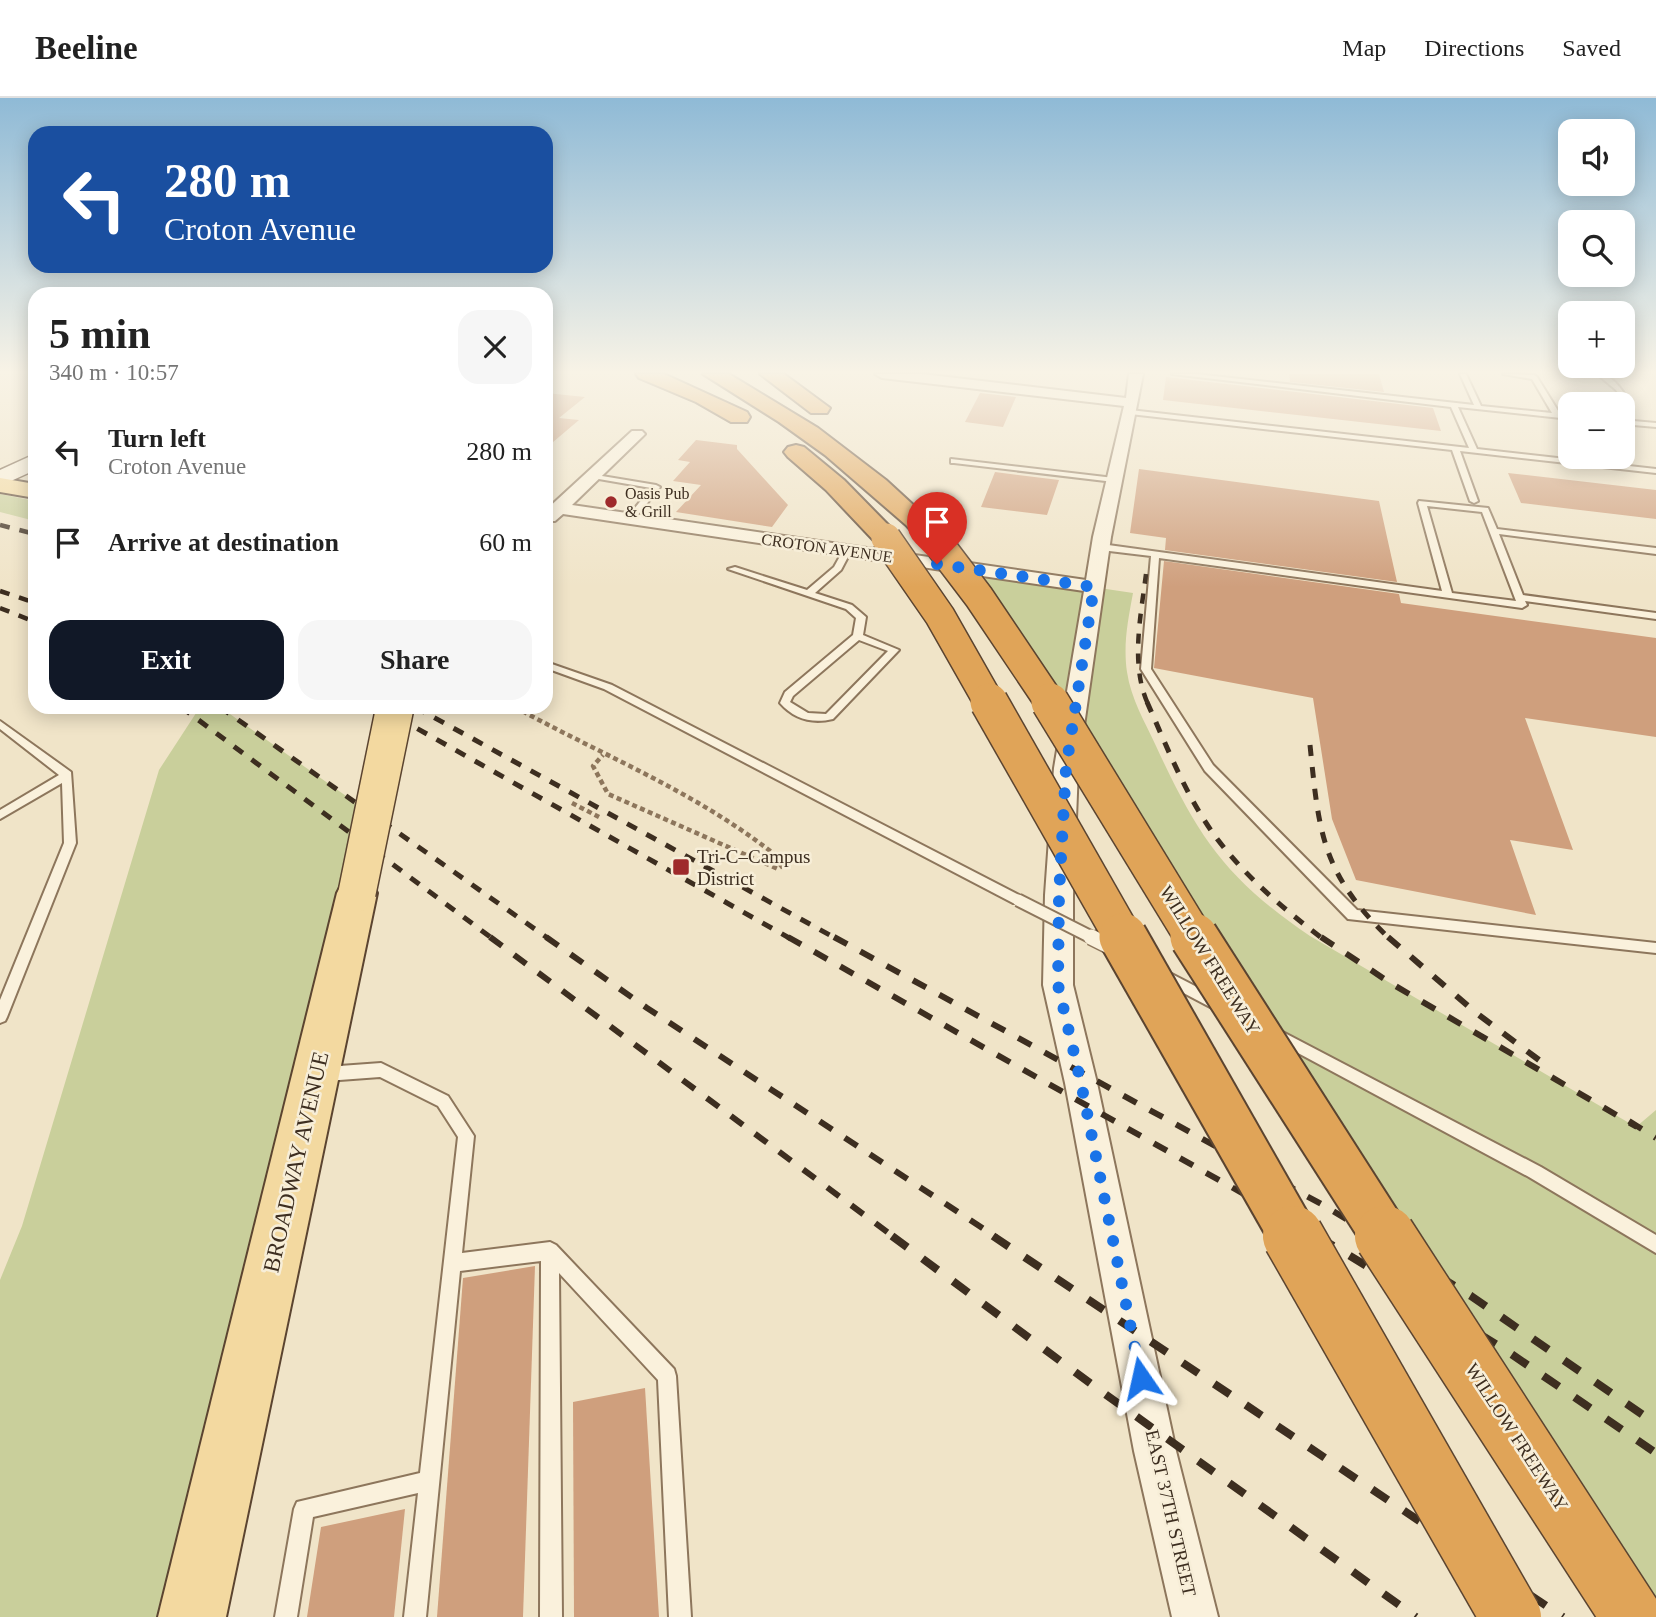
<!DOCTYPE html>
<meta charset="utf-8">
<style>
body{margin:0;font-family:"Times New Roman",serif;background:#f6f6f6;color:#222;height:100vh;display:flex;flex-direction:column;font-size:26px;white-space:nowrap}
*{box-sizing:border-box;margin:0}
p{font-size:23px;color:#767676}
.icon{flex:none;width:38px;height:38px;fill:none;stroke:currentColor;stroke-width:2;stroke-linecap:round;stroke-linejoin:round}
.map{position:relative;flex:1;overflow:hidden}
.details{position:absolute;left:28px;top:189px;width:525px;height:427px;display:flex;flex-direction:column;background:#fff;border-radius:21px;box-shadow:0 4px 18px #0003}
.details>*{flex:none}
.banner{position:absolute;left:28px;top:28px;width:525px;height:147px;border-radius:21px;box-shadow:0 4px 18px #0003;background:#1a4fa0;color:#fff;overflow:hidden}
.controls{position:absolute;left:1558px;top:21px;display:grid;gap:14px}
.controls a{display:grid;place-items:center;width:77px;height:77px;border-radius:14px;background:#fff;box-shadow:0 4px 18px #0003;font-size:35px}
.pin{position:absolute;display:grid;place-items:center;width:60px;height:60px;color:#fff;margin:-72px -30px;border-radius:50% 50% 50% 0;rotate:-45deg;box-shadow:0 0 7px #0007}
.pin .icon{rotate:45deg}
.me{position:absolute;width:77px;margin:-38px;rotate:349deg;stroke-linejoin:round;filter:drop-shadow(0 0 5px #0008)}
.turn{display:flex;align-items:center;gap:24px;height:147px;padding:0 21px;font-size:32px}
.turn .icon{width:91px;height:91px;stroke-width:2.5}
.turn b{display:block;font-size:49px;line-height:60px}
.round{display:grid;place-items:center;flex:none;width:74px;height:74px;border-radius:21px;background:#f6f6f6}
.overview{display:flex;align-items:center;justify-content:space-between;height:119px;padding:0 21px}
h1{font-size:42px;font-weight:800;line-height:52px}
.cta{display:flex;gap:14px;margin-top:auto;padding:14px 21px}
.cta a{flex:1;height:80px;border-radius:21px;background:#111827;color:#fff;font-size:28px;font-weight:800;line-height:80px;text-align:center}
.cta a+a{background:#f6f6f6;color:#222}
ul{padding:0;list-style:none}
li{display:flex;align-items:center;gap:21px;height:91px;padding:0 21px}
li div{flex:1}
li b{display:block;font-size:26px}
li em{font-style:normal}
header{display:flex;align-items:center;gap:42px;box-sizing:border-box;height:98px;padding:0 35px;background:#fff;border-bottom:2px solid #e0e0e0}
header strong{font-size:33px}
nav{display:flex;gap:38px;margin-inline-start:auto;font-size:24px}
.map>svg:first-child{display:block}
.green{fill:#c9cf9b}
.building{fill:#cf9f7d}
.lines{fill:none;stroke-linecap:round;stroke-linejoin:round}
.service-casing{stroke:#8d765c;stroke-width:4}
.minor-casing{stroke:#8d765c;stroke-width:4}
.secondary-casing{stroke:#6f573f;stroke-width:3}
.primary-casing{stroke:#5b4430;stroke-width:4}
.motorway-casing{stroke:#5b4430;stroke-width:4}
.path{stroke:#8d765c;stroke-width:4.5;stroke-dasharray:5 3.5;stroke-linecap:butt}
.service{fill:#faf1dc;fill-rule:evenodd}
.minor{fill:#faf1dc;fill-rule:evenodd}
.secondary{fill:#faf1dc;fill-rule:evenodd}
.primary{fill:#f3d9a0;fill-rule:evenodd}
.motorway{fill:#e0a458;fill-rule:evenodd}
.rail-far3{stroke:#3d2e20;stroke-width:4.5;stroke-dasharray:10 10;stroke-linecap:butt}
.rail-far2{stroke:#3d2e20;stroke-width:5;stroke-dasharray:11 11;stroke-linecap:butt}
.rail-far1{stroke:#3d2e20;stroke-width:6;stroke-dasharray:15 15;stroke-linecap:butt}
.rail{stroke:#3d2e20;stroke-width:8;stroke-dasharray:19 19;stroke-linecap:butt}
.service-bridge-far1-casing{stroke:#8d765c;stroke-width:15;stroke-linecap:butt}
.service-bridge-casing{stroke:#8d765c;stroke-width:18;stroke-linecap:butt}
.primary-bridge-casing{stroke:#5b4430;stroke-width:40;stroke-linecap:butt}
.motorway-bridge-far3-casing{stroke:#5b4430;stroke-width:32;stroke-linecap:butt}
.motorway-bridge-far2-casing{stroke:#5b4430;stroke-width:40;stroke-linecap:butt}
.motorway-bridge-far1-casing{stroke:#5b4430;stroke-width:51;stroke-linecap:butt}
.motorway-bridge-casing{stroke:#5b4430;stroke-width:63;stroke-linecap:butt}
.service-bridge-far1{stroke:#faf1dc;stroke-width:11}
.service-bridge{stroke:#faf1dc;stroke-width:15}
.primary-bridge{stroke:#f3d9a0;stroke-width:37}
.motorway-bridge-far3{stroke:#e0a458;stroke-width:29}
.motorway-bridge-far2{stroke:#e0a458;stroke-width:37}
.motorway-bridge-far1{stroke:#e0a458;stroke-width:47}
.motorway-bridge{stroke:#e0a458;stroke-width:60}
.route{stroke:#1a73e8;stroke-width:12;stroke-dasharray:0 21.6}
.poi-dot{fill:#9e2a2b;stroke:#f7eed8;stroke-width:2.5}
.labels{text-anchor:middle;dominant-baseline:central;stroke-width:5;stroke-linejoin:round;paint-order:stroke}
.far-poi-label{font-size:16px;fill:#3d2e20;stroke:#f7eed8;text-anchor:start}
.far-street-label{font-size:16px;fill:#3d2e20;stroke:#f7eed8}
.poi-label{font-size:19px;fill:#3d2e20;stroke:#f7eed8;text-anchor:start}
.street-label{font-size:19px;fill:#3d2e20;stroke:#f7eed8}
.near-street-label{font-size:23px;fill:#3d2e20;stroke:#f7eed8}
</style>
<header>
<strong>Beeline</strong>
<nav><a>Map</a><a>Directions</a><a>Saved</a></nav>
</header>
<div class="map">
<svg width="1656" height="1519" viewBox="0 0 1656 1519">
<rect width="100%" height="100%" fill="#f0e4c8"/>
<g class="green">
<polygon points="0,396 35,403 35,423 0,414"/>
<path d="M 960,469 L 1133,495 C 1128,522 1123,547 1127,574 C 1131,601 1145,624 1156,648 C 1198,739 1226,781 1310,838 L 1636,1029 L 1656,1012 L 1656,1519 Z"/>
<polygon points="200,609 220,609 373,717 192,1519 0,1519 0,1182 22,1128 159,672"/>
</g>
<g class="building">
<polygon points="1289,276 1379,276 1384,294 1290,284"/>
<polygon points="1166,279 1433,310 1441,333 1163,302"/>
<polygon points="546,295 585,299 559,320 579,322 546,350"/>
<polygon points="980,295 1016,299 1003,329 965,324"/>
<polygon points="696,342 737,347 737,351 788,407 772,429 676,414 701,387 673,383 690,364 678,362"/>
<polygon points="1139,371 1379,403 1397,484 1165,452 1166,440 1130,435"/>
<polygon points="995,374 1059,382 1047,417 981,409"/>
<polygon points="1508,375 1656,392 1656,421 1521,405"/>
<polygon points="1164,463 1399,496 1401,505 1656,540 1656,639 1525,620 1573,752 1510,742 1536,817 1356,782 1332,721 1313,600 1154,570"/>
<polygon points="535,1168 523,1519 437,1519 463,1180"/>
<polygon points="645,1290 659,1519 574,1519 573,1304"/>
<polygon points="405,1411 394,1519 307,1519 321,1429"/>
</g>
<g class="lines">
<g class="service-casing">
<g id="service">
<polygon points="1172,276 1196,276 1474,307 1460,276 1466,276 1481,308 1552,315 1532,281 1503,276 1534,277 1537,279 1560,316 1570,317 1570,321 1458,309 1477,351 1656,371 1656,375 1460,353 1478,403 1474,405 1470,403 1452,352 1130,316 1127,314 1130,312 1469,350 1451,309"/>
<path d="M 1597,276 C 1614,276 1624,295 1632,308 L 1631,309 L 1627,309 L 1616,292 Z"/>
<polygon points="1622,322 1656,325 1656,329 1622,326"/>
<polygon points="951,361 1114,380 1118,382 1114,384 954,365 951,365"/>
<polygon points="590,376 656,387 660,389 633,423 630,423 626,421 651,390 593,380 589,378"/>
<path d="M 1419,403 L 1488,410 L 1497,431 L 1656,450 L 1656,456 L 1499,436 L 1523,497 L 1656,515 L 1656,521 L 1525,503 L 1527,507 L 1522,510 L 1159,460 L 1151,571 L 1213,667 L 1357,812 L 1656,845 L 1656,855 L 1348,821 L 1205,673 L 1141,571 L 1151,458 L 1101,452 L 1097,449 L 1101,446 L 1442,493 L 1418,405 ZM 1427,408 L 1482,414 L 1516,503 L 1452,495 Z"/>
<path d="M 844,451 L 851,453 L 841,472 L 815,495 L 852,507 L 866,519 L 863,537 L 899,552 L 833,621 C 812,626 794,621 780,605 L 785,594 L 853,537 L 856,520 L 846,511 L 728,471 L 735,469 L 807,492 L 834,469 ZM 859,542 L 888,553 L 826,616 L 808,615 L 790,604 L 793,598 Z"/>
<polygon points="546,564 612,587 1023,799 1024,802 1023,805 1013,805 604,591 546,570"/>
<polygon points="0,623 71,674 76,745 7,919 5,923 0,925 0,902 64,745 62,685 0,721 0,712 59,677 0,631"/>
<polygon points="1162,871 1222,902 1224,906 1222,910 1217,912 1212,910 1157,881 1155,877 1157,873"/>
<polygon points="1277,931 1541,1069 1656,1137 1656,1155 1529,1079 1272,941 1270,937 1272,933"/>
<polygon points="381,965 448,998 474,1038 462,1155 550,1144 556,1147 674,1271 676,1278 691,1519 669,1519 658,1282 559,1175 562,1519 540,1519 541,1163 460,1173 426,1519 404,1519 418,1395 313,1419 297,1519 275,1519 294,1411 297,1404 420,1375 458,1039 438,1008 380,979 326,983 321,981 319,976 321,971 326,969"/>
</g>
</g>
<g class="minor-casing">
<polygon id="minor" points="875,276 922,276 1126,300 1129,276 1143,276 1111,439 1078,670 1073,797 1073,887 1097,985 1176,1353 1218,1519 1172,1519 1134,1353 1065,985 1043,887 1045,797 1054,670 1084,493 563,416 555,423 546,423 546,412 632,333 642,333 645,336 642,339 572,407 1086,482 1093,439 1124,308 882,280"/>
</g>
<g class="secondary-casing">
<polygon id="secondary" points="35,356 35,372 0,388 0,372"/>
</g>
<g class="primary-casing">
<g id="primary">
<polygon points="0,380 35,386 35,400 0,394"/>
<polygon points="357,780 371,784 377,795 226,1519 158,1519 337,795 343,784"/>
</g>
</g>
<g class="motorway-casing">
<g id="motorway">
<polygon points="636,276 664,276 747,314 750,319 747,324 731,324 696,304 639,280"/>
<polygon points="703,276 729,276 818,330 886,382 935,427 954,449 950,455 941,457 932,455 906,427 825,357 779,324"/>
<polygon points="760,276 784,276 830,310 827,315 811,315"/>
<polygon points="796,347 804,349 844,382 895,434 899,440 895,446 886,448 877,446 826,392 788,359 784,354 788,349"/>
</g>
</g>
<g class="path">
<path d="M 515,609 C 607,660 704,697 785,765 L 778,771 L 608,696 L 593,668 L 603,657"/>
<polyline points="572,705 599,719"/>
</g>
<use href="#service" class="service"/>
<use href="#minor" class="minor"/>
<use href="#secondary" class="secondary"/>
<use href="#primary" class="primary"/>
<use href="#motorway" class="motorway"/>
<g class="rail-far3">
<polyline points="0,427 35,436"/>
<path d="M 1146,476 C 1141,517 1130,567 1148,606"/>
<polyline points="0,493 35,505"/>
<polyline points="0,510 35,524"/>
</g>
<g class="rail-far2">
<path d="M 1147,604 C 1168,651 1187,701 1218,742 C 1248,781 1285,812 1323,841"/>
<polyline points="181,609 493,841"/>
<polyline points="220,609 549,841"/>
<polyline points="379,609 791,841"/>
<polyline points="415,609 837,841"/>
<path d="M 1310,647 C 1319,736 1322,776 1390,841"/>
</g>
<g class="rail-far1">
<polyline points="490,839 894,1139"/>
<polyline points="546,839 647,910 996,1139"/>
<polyline points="788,839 1320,1139"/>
<polyline points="834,839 1323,1107 1376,1139"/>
<polyline points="1321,839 1392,886 1637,1029"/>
<polyline points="1388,839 1475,914 1539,962"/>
<polyline points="1629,1023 1656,1040"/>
</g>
<g class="rail">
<polyline points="892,1138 1098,1291 1416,1519"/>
<polyline points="993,1138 1563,1519"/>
<polyline points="1317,1138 1504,1251 1656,1355"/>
<polyline points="1373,1138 1471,1198 1656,1326"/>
</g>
<g class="service-bridge-far1-casing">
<polyline id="service-bridge-far1" points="1018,802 1095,841"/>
</g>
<g class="service-bridge-casing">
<polyline id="service-bridge" points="1091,839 1109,848"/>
</g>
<g class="primary-bridge-casing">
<polyline id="primary-bridge" points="357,795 395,609"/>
</g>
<g class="motorway-bridge-far3-casing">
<g id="motorway-bridge-far3">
<polyline points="886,440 940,518 990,606"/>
<polyline points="941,449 979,499 1051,606"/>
</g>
</g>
<g class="motorway-bridge-far2-casing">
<g id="motorway-bridge-far2">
<polyline points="989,604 1124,841"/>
<polyline points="1050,604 1195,841"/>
</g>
</g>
<g class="motorway-bridge-far1-casing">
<g id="motorway-bridge-far1">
<polyline points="1123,839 1294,1139"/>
<polyline points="1194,839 1386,1139"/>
</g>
</g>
<g class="motorway-bridge-casing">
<g id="motorway-bridge">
<polyline points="1293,1138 1511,1519"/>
<polyline points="1385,1138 1632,1519"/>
</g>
</g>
<use href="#service-bridge-far1" class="service-bridge-far1"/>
<use href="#service-bridge" class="service-bridge"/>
<use href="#primary-bridge" class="primary-bridge"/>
<use href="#motorway-bridge-far3" class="motorway-bridge-far3"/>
<use href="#motorway-bridge-far2" class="motorway-bridge-far2"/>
<use href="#motorway-bridge-far1" class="motorway-bridge-far1"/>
<use href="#motorway-bridge" class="motorway-bridge"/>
</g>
<linearGradient id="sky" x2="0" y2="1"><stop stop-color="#8fbad6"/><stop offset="0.56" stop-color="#f8f3e6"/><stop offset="1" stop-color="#f8f3e6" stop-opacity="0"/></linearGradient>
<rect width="1656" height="489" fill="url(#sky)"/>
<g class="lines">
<polyline class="route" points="937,466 1094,489 1066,670 1059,797 1058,887 1081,985 1141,1280"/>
</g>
<g class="poi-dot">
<circle cx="611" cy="404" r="7"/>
<rect x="672" y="760" width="18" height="18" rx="3.5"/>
</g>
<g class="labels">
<g class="far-poi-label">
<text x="625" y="395">Oasis Pub<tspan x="625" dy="18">&amp; Grill</tspan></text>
</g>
<g class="far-street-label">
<text transform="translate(827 450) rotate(8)">CROTON AVENUE</text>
</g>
<g class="poi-label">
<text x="697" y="758">Tri-C–Campus<tspan x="697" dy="22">District</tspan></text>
</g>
<g class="street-label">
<text transform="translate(1210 862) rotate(58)">WILLOW FREEWAY</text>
<text transform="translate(1517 1339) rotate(57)">WILLOW FREEWAY</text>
<text transform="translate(1171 1415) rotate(77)">EAST 37TH STREET</text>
</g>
<g class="near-street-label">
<text transform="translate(296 1064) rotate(-77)">BROADWAY AVENUE</text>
</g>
</g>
</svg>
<div class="controls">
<a><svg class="icon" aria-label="sound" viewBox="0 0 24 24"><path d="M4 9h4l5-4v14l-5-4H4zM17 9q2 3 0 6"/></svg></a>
<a><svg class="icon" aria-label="search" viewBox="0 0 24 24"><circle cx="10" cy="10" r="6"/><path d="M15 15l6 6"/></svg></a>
<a>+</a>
<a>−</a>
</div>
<div class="pin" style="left:937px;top:466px;background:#d93025"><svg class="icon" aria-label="arrive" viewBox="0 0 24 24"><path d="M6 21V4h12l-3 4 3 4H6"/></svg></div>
<svg class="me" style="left:1141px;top:1280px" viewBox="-20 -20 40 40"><path d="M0-17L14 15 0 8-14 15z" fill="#1a73e8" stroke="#fff" stroke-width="4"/></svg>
<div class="banner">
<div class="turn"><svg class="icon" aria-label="left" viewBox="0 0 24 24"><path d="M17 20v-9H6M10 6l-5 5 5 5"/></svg><div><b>280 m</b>Croton Avenue</div></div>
</div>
<section class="details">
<div class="overview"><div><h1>5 min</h1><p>340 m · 10:57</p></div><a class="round"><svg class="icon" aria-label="close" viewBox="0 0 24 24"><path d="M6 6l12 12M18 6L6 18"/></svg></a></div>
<ul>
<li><svg class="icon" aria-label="left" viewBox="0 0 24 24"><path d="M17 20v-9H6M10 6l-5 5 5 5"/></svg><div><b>Turn left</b><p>Croton Avenue</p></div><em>280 m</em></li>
<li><svg class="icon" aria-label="arrive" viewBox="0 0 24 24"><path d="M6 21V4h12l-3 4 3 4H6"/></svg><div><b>Arrive at destination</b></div><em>60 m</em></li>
</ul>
<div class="cta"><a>Exit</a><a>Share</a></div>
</section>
</div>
